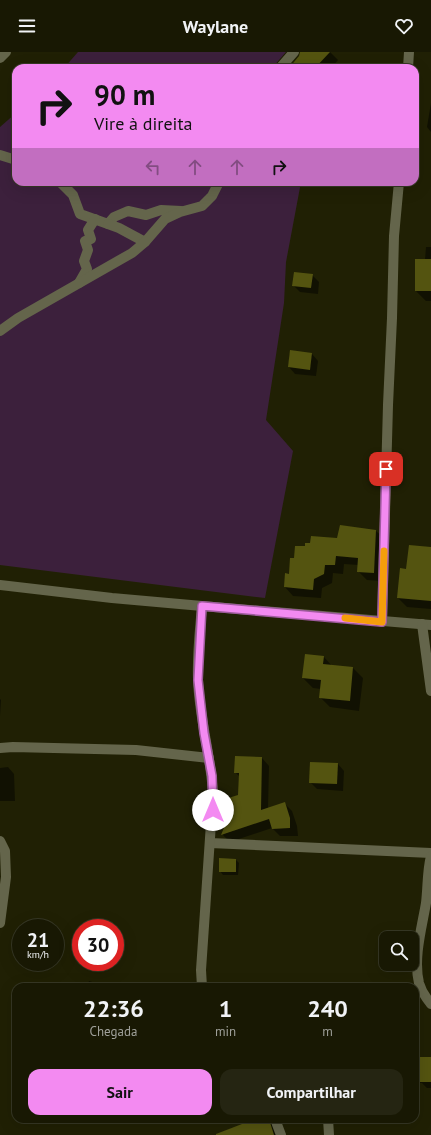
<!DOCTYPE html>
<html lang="pt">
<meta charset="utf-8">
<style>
body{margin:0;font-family:"PT Sans",sans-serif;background:#252512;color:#f1f3f6;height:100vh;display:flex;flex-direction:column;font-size:15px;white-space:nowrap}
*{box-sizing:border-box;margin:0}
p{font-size:13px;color:#9fa09a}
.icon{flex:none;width:22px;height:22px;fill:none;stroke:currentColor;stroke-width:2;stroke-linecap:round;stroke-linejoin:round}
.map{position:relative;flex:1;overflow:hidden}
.details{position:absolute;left:12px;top:931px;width:407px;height:140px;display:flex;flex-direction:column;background:#181803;border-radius:12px;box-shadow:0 4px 16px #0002,0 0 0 1px #363725}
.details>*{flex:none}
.hud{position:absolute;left:12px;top:12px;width:407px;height:122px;border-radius:12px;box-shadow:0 4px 16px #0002,0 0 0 1px #363725;background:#f38af1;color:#111;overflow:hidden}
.tools{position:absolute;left:379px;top:879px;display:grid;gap:8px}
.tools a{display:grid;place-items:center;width:40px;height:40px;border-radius:8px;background:#181803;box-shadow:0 4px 16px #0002,0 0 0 1px #363725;font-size:20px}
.speed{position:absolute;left:12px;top:867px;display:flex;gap:8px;font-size:20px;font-weight:700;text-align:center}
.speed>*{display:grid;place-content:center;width:52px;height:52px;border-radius:50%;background:#181803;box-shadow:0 4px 16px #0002,0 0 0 1px #363725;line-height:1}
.speed small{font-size:10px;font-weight:400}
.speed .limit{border:6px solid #d22;background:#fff;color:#111}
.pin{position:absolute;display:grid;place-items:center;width:34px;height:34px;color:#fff;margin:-17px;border-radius:8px;box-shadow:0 2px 6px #0006}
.me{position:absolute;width:44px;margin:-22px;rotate:0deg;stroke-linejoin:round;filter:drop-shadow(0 0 3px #0008)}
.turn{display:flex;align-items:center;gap:14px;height:84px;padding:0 16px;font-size:18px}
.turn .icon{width:52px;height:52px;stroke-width:2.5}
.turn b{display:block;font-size:28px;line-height:34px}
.lanes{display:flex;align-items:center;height:38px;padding:0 16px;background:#0003;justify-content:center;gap:20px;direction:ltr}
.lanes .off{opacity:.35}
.eta{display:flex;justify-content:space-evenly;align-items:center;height:68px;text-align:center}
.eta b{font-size:24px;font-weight:700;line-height:28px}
.action{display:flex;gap:8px;margin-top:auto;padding:8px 16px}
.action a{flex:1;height:46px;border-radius:12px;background:#f38af1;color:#111;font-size:16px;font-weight:700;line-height:46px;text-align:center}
.action a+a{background:#252512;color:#f1f3f6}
header{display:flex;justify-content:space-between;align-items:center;height:52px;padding:0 16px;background:#181803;font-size:18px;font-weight:700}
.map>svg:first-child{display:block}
.green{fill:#3c203c}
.shadow{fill:#0007}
.building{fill:#545410}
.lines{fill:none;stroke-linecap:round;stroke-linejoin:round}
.minor{stroke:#64654b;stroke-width:10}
.route-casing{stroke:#9e5a9d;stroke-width:10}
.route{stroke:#f38af1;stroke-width:7}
.slow{stroke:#f59e0b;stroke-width:7}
</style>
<header><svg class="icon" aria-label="menu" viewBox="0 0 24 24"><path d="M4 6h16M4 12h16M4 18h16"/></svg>Waylane<svg class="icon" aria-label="heart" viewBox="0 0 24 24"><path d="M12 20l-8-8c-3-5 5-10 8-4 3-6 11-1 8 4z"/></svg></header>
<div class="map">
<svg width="431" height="1083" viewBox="0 0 431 1083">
<rect width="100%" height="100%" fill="#202004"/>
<g class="green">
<polygon points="78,0 286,0 272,16 64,16"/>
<polygon points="16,61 16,130 301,130 286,210 284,251 266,368 293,399 265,546 0,513 0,75"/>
</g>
<g class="shadow">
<polygon points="301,0 330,0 338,8 331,16 290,16 300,5"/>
<polygon points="431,51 431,80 427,75"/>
<polygon points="426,195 431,195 431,249 426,249 416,239 425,208"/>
<polygon points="312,223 319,230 318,242 300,240 293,233"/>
<polygon points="290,300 312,302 318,309 316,324 295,322 289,315"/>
<polygon points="376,479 385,487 382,529 367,528 358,519 359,513 344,512 343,522 333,521 332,531 322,536 321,546 293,544 285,535 286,522 290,523 295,507 306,496"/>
<polygon points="431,496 431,557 407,555 398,546 407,518"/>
<polygon points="324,605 332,614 353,616 363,626 359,659 330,655 320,645 321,637 313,636 303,626"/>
<polygon points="0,647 1,648 0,664"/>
<polygon points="262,706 269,714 268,756 284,751 292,759 297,774 298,784 280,784 272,776 230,790 223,783 239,744 240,725 235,720"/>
<polygon points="338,712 344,719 343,739 317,737 310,730"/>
<polygon points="8,715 14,722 15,749 0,749 0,716"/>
<polygon points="236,808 239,811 238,823 223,823 220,819"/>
<polygon points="89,929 108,935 87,935"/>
<polygon points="28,932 42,935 28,935"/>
<polygon points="431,1006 431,1036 427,1036 422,1031 415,1031 415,1011"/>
<polygon points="98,1067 110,1067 110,1069"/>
<polygon points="258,1067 270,1067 276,1073 280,1083 234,1083"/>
</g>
<g class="building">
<polygon points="300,0 330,0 315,16 289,16 299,4"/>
<rect x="415" y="207" width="16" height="32"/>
<polygon points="294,220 313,222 311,236 292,234"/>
<polygon points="290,298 312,301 310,318 288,315"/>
<polygon points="340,473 376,478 374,521 357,520 358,506 336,504 335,513 325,513 324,522 314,527 313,538 284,535 285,521 289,522 290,506 294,506 295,494 305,494 305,491 310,491 311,484 337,486"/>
<polygon points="409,493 431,495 431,549 397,546 400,516 406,517"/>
<polygon points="305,602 324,604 323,612 353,615 350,649 319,646 321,628 302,626"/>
<polygon points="235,704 262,705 261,758 285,750 290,766 290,776 272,777 269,767 221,783 228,766 222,748 238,743 239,721 234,721"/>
<polygon points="310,710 338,711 337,732 309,731"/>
<polygon points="219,806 236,807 236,820 219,820"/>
<polygon points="417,1005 431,1005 431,1030 419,1030 419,1025 415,1025 415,1010 417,1010"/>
<polygon points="255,1067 269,1067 274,1083 216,1083 216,1082"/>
</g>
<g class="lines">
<g class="minor">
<polyline points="0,6 6,0"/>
<polyline points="280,16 294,0"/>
<polyline points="408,16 409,0"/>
<polyline points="0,103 16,108"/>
<polyline points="60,130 73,143 80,162 108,172 114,165 128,159 146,163 161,158 181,159"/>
<polyline points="108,172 119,176 145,190"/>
<polyline points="79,231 87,217 84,209 88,198 85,189 91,187 88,178 95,167"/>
<polyline points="0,279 18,266 132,201 145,190 165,167 180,160 202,154 212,144 219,130"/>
<polyline points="0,533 112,546 202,554 431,573"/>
<polyline points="382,570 388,353 392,266 394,184 399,130"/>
<polyline points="422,572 431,639"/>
<polyline points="0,696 13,695 136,698 209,706"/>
<polyline points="0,789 5,799 6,825 0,871"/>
<polyline points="210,791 431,801"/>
<path d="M 431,804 C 427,820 428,835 426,851 C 422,875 413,906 419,931 C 421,938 426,946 431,952"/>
<path d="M 202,935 L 201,918 L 213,742 C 211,703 199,666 198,627 C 197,603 200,578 202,554"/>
<polyline points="275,1067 281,1083"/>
<polyline points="328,1067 329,1083"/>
</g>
</g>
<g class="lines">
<g class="route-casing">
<polyline id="route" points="213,758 212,724 204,681 198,628 202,554 382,570 386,417"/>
</g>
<use href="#route" class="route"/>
<polyline class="slow" points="345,566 382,570 384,499"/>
</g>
</svg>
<div class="tools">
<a><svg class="icon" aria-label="search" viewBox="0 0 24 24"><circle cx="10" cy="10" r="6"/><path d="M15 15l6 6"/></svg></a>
</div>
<div class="speed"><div>21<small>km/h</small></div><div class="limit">30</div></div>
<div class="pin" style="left:386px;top:417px;background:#d93025"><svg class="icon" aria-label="arrive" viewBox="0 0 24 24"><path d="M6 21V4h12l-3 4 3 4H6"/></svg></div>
<svg class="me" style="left:213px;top:758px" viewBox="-20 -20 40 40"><circle r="19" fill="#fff"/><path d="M0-13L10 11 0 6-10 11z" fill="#f38af1"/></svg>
<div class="hud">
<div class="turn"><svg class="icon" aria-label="right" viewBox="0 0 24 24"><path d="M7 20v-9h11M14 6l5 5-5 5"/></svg><div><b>90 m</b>Vire à direita</div></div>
<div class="lanes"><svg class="icon off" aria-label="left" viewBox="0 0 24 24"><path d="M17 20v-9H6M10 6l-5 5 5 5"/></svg><svg class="icon off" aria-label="ahead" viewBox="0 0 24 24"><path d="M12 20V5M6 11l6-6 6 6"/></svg><svg class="icon off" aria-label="ahead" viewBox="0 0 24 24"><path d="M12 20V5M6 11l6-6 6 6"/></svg><svg class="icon" aria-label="right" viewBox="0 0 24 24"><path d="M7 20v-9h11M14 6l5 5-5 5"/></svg></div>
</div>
<section class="details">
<div class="eta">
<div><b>22:36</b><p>Chegada</p></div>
<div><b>1</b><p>min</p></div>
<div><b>240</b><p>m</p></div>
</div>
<div class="action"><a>Sair</a><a>Compartilhar</a></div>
</section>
</div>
